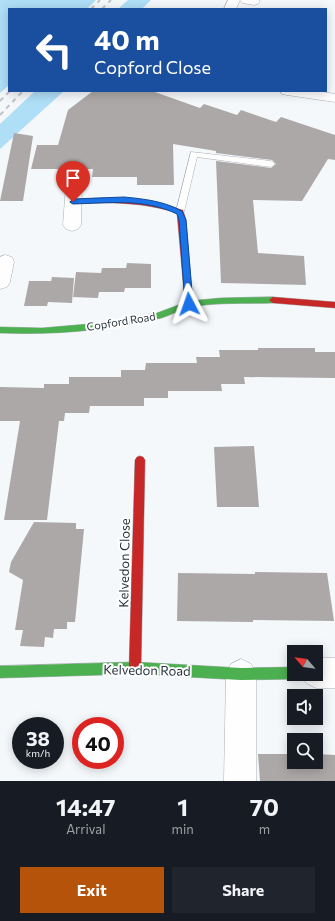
<!DOCTYPE html>
<style>
body{margin:0;font-family:Commissioner,sans-serif;background:#20242c;color:#f1f3f6;height:100vh;display:flex;flex-direction:column;font-size:15px;white-space:nowrap}
*{box-sizing:border-box;margin:0}
p{font-size:13px;color:#9ea1a6}
.icon{flex:none;width:22px;height:22px;fill:none;stroke:currentColor;stroke-width:2;stroke-linecap:round;stroke-linejoin:round}
.map{position:relative;height:781px;overflow:hidden}
.drawer{display:flex;flex-direction:column;background:#171b24;flex:1}
.drawer>*{flex:none}
.top-card{position:absolute;left:8px;top:8px;width:319px;height:84px;border-radius:0px;box-shadow:0 2px 10px #0003;background:#1a4fa0;color:#fff;overflow:hidden}
.needle{width:26px;rotate:298deg}
.buttons{position:absolute;left:287px;top:645px;display:grid;gap:8px}
.buttons a{display:grid;place-items:center;width:36px;height:36px;border-radius:0px;background:#171b24;box-shadow:0 2px 10px #0003;font-size:20px}
.speed{position:absolute;left:12px;top:717px;display:flex;gap:8px;font-size:20px;font-weight:700;text-align:center}
.speed>*{display:grid;place-content:center;width:52px;height:52px;border-radius:50%;background:#171b24;box-shadow:0 2px 10px #0003;line-height:1}
.speed small{font-size:10px;font-weight:400}
.speed .limit{border:6px solid #d22;background:#fff;color:#111}
.pin{position:absolute;display:grid;place-items:center;width:34px;height:34px;color:#fff;margin:-41px -17px;border-radius:50% 50% 50% 0;rotate:-45deg;box-shadow:0 0 4px #0007}
.pin .icon{rotate:45deg}
.me{position:absolute;width:44px;margin:-22px;rotate:356deg;stroke-linejoin:round;filter:drop-shadow(0 0 3px #0008)}
.turn{display:flex;align-items:center;gap:14px;height:84px;padding:0 20px;font-size:18px}
.turn .icon{width:52px;height:52px;stroke-width:2.5}
.turn b{display:block;font-size:28px;line-height:34px}
.eta{display:flex;justify-content:space-evenly;align-items:center;height:68px;text-align:center}
.eta b{font-size:24px;font-weight:700;line-height:28px}
.primary-button{display:flex;gap:8px;margin-top:auto;padding:8px 20px}
.primary-button a{flex:1;height:46px;border-radius:0px;background:#b45309;color:#fff;font-size:16px;font-weight:700;line-height:46px;text-align:center}
.primary-button a+a{background:#20242c;color:#f1f3f6}
.map>svg:first-child{display:block}
.forest{fill:#afdef7}
.building{fill:#aca8a7}
.lines{fill:none;stroke-linecap:round;stroke-linejoin:round}
.lane-casing{stroke:#a9afb4;stroke-width:1}
.street-casing{stroke:#a9afb4;stroke-width:1}
.fast-casing{stroke:#a9afb4;stroke-width:1}
.jam-casing{stroke:#a9afb4;stroke-width:1}
.lane{fill:#fefefe;fill-rule:evenodd}
.street{fill:#fefefe;fill-rule:evenodd}
.fast{fill:#4caf50;fill-rule:evenodd}
.jam{fill:#c62828;fill-rule:evenodd}
.rail{stroke:#c1c3c5;stroke-width:2;stroke-dasharray:4.5 4.5;stroke-linecap:butt}
.route{fill:#1a73e8;stroke:#114b97}
.labels{text-anchor:middle;dominant-baseline:central;stroke-width:4;stroke-linejoin:round;paint-order:stroke}
.street-label{font-size:11px;fill:#27343b;stroke:#fff}
.near-street-label{font-size:13px;fill:#27343b;stroke:#fff}
</style>
<div class="map">
<svg width="335" height="781" viewBox="0 0 335 781">
<rect width="100%" height="100%" fill="#f5f8fb"/>
<g class="forest">
<polygon points="0,0 96,0 87,9 9,9 9,85 0,93"/>
<polygon points="128,0 151,0 142,9 118,9"/>
<polygon points="35,91 64,91 0,149 0,124"/>
</g>
<g class="building">
<polygon points="93,91 152,91 200,108 204,104 237,115 241,110 276,122 281,117 335,135 335,160 328,159 302,201 253,200 258,253 304,256 306,285 221,283 216,161 271,168 276,164 272,160 216,153 216,151 173,144 174,185 137,185 137,177 92,177 93,169 31,169 37,145 58,145 68,110"/>
<polygon points="14,133 33,136 23,201 0,201"/>
<polygon points="127,263 151,264 151,288 125,288 124,292 99,292 98,298 73,297 76,272 101,273 102,268 126,268"/>
<polygon points="52,277 74,278 72,303 48,302 47,306 24,306 29,281 51,281 50,286"/>
<polygon points="258,348 315,348 315,352 335,352 335,378 244,377 245,384 221,384 222,391 168,391 168,398 144,398 144,406 90,406 89,413 65,413 64,421 59,421 47,520 4,520 20,421 0,421 0,387 44,388 44,384 69,384 69,377 121,377 121,370 145,370 146,363 197,363 196,357 220,357 219,350 258,350"/>
<polygon points="254,446 259,507 217,507 214,447"/>
<polygon points="34,522 76,523 76,529 84,529 75,622 67,622 67,629 54,629 53,638 45,637 44,647 20,646 23,630 15,630 23,580 9,572 11,562"/>
<polygon points="255,572 327,573 334,621 253,620 253,622 177,621 178,573 255,574"/>
<polygon points="258,754 294,754 294,762 316,762 316,754 335,755 335,781 260,781"/>
</g>
<g class="lines">
<g class="lane-casing">
<polygon id="lane" points="191,152 271,161 275,164 271,167 197,157 184,212 180,215 176,212"/>
</g>
<g class="street-casing">
<g id="street">
<polygon points="228,0 259,0 260,1 258,4 254,5 242,3 240,0 236,9 224,9"/>
<polygon points="280,91 317,91 335,94 335,102 287,95 282,94"/>
<polygon points="74,180 80,181 82,185 81,225 78,229 72,231 66,229 63,225 66,185 68,181"/>
<polygon points="5,255 12,257 14,262 10,282 7,287 0,289 0,257"/>
<polygon points="316,658 335,658 335,688 316,688 306,683 302,674 316,674"/>
<polygon points="241,659 251,664 256,674 256,781 224,781 226,674 231,664"/>
</g>
</g>
<g class="fast-casing">
<g id="fast">
<path d="M 273,297 L 277,300 L 273,303 C 246,304 218,302 191,307 C 179,309 169,317 157,319 C 105,331 53,335 0,333 L 0,327 L 42,328 L 100,323 L 157,313 L 189,301 L 221,298 Z"/>
<polygon points="135,662 241,668 294,667 294,674 300,674 298,677 294,679 241,680 135,674 0,678 0,666"/>
</g>
</g>
<g class="jam-casing">
<g id="jam">
<path d="M 100,198 C 129,198 155,201 183,210 L 186,220 L 193,304 L 192,306 L 186,306 L 185,304 L 177,213 C 143,202 109,202 73,204 L 69,202 L 73,200 Z"/>
<polygon points="273,297 335,302 335,308 273,303 269,300"/>
<polygon points="140,456 143,457 145,460 141,668 139,672 135,674 131,672 129,668 135,460 137,457"/>
</g>
</g>
<use href="#lane" class="lane"/>
<use href="#street" class="street"/>
<use href="#fast" class="fast"/>
<use href="#jam" class="jam"/>
<g class="rail">
<polyline points="91,9 100,0"/>
<polyline points="102,9 111,0"/>
<polyline points="0,101 10,91"/>
<polyline points="0,115 23,91"/>
</g>
</g>
<path class="route" d="M 124,197 C 145,199 163,201 182,211 L 186,220 L 193,304 L 192,306 L 186,306 L 185,304 L 179,220 L 177,214 C 144,198 108,203 73,204 L 70,202 L 73,199 Z"/>
<g class="labels">
<g class="street-label">
<text transform="translate(121 321) rotate(-9)">Copford Road</text>
</g>
<g class="near-street-label">
<text transform="translate(124 563) rotate(-89)">Kelvedon Close</text>
<text transform="translate(147 670) rotate(1)">Kelvedon Road</text>
</g>
</g>
</svg>
<div class="buttons">
<a><svg class="needle" viewBox="-14 -14 28 28"><path d="M0-13l5 13h-10z" fill="#e53935"/><path d="M0 13l5-13h-10z" fill="#9ea1a6"/></svg></a>
<a><svg class="icon" aria-label="sound" viewBox="0 0 24 24"><path d="M4 9h4l5-4v14l-5-4H4zM17 9q2 3 0 6"/></svg></a>
<a><svg class="icon" aria-label="search" viewBox="0 0 24 24"><circle cx="10" cy="10" r="6"/><path d="M15 15l6 6"/></svg></a>
</div>
<div class="speed"><div>38<small>km/h</small></div><div class="limit">40</div></div>
<div class="pin" style="left:73px;top:202px;background:#d93025"><svg class="icon" aria-label="arrive" viewBox="0 0 24 24"><path d="M6 21V4h12l-3 4 3 4H6"/></svg></div>
<svg class="me" style="left:189px;top:304px" viewBox="-20 -20 40 40"><path d="M0-17L14 15 0 8-14 15z" fill="#1a73e8" stroke="#fff" stroke-width="4"/></svg>
<div class="top-card">
<div class="turn"><svg class="icon" aria-label="left" viewBox="0 0 24 24"><path d="M17 20v-9H6M10 6l-5 5 5 5"/></svg><div><b>40 m</b>Copford Close</div></div>
</div>
</div>
<section class="drawer">
<div class="eta">
<div><b>14:47</b><p>Arrival</p></div>
<div><b>1</b><p>min</p></div>
<div><b>70</b><p>m</p></div>
</div>
<div class="primary-button"><a>Exit</a><a>Share</a></div>
</section>
